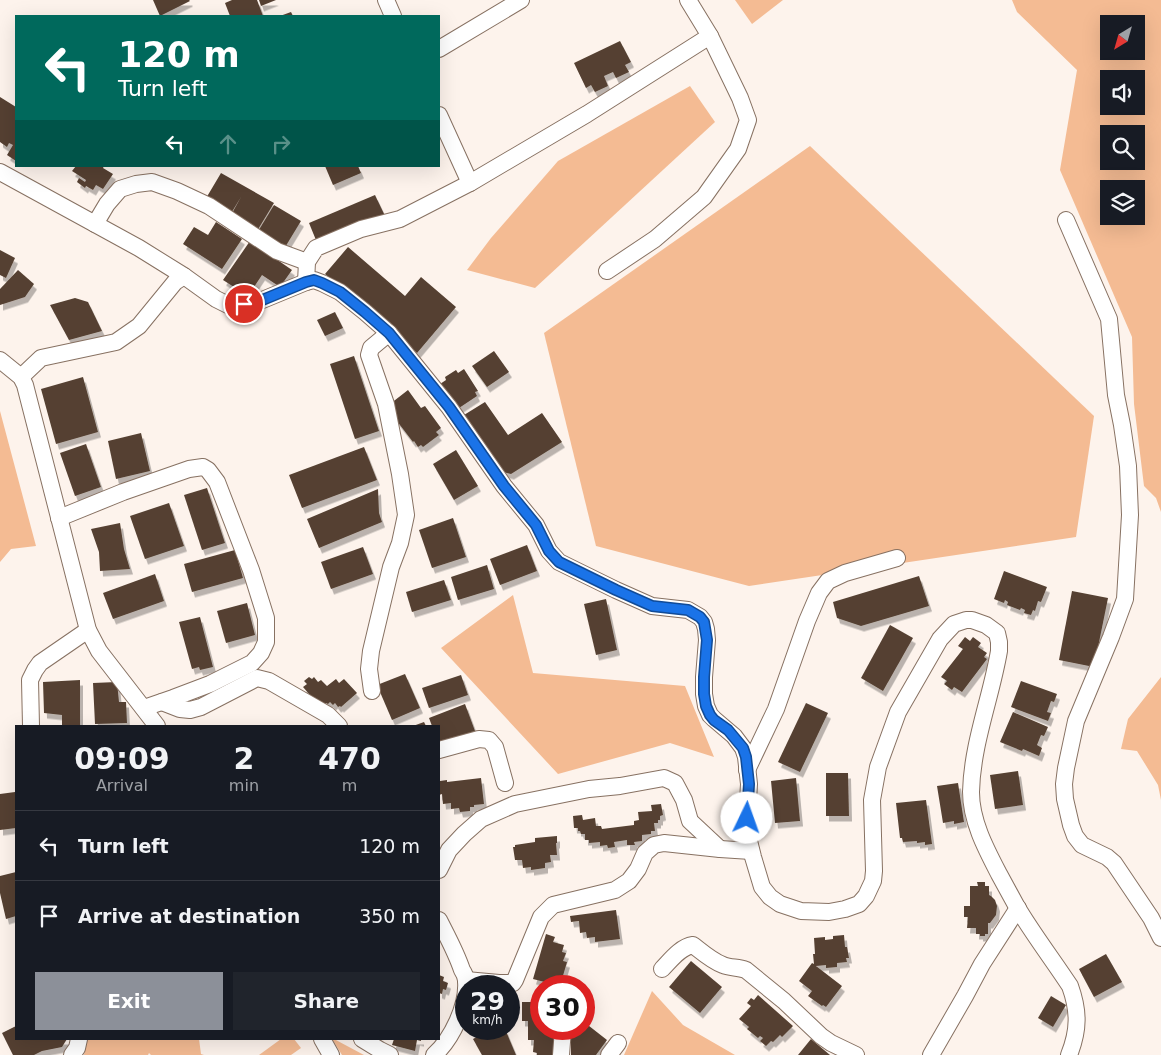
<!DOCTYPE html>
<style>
body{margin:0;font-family:"DejaVu Sans",sans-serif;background:#20242c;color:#f1f3f6;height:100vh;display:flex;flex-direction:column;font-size:19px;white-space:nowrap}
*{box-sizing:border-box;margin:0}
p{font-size:16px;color:#9ea1a6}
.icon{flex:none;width:28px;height:28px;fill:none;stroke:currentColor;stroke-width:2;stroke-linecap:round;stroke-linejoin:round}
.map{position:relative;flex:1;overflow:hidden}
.side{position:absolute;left:15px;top:725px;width:425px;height:315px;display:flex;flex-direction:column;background:#171b24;border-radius:0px;box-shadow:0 5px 20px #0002}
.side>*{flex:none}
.guide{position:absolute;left:15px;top:15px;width:425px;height:152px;border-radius:0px;box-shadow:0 5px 20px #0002;background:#00695c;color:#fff;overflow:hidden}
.needle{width:32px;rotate:217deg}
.fabs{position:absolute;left:1100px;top:15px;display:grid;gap:10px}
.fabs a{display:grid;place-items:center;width:45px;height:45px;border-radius:0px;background:#171b24;box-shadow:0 5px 20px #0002;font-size:25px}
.speed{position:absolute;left:455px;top:975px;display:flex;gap:10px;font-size:25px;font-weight:700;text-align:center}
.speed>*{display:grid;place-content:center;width:65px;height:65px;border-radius:50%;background:#171b24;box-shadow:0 5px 20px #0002;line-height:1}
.speed small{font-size:12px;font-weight:400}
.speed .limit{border:8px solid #d22;background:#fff;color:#111}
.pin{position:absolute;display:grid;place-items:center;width:42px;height:42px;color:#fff;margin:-21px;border:2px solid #fff;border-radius:50%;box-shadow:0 1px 5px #0007}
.me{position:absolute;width:55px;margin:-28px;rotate:3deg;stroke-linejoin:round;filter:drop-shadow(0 0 4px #0008)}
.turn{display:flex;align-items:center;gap:18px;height:105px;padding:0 20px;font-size:22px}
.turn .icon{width:65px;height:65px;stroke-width:2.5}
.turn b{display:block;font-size:35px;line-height:42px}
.lanes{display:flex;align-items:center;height:48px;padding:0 20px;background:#0003;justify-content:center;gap:25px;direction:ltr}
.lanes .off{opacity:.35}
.eta{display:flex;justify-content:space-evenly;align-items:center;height:85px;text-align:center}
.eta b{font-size:30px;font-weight:700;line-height:35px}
.primary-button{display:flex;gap:10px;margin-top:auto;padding:10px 20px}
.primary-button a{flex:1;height:58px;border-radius:0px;background:#8c9099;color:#fff;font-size:20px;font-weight:700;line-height:58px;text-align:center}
.primary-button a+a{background:#20242c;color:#f1f3f6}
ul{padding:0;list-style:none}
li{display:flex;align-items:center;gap:15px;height:70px;padding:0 20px;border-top:1px solid #363941}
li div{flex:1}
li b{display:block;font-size:19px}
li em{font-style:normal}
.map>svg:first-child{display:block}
.green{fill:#f4bb93;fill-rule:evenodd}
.building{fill:#554132;filter:url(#shadow)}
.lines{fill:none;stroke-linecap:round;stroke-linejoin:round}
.minor-casing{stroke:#877162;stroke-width:18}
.minor{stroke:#fff;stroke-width:16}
.route-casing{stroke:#114b97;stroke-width:12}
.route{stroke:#1a73e8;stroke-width:9}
</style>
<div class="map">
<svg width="1161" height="1055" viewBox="0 0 1161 1055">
<defs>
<filter id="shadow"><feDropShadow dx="3" dy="5.5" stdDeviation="0" flood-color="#0004"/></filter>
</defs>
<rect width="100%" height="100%" fill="#fdf3ec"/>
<g class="green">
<polygon points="735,0 783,0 752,24"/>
<path d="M 1012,0 L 1161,0 L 1161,512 L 1156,498 L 1144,486 L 1134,404 L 1132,337 L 1060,170 L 1077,70 L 1017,12 ZM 1109,24 L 1136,24 L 1136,51 L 1109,51 ZM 1109,79 L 1136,79 L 1136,106 L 1109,106 ZM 1109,134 L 1136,134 L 1136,161 L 1109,161 ZM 1109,189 L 1136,189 L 1136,216 L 1109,216 Z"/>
<polygon points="690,86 715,122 535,288 467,270 491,238 558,161"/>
<polygon points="810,146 1094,416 1076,537 749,586 596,546 544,333"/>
<polygon points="0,411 36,546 11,549 0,562"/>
<polygon points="513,595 533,673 685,686 714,757 670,743 558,774 441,648"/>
<polygon points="1161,677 1161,800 1158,785 1137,751 1121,749 1128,719"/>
<polygon points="652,991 683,1025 735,1055 624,1055"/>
<polygon points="87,1039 199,1039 201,1054 204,1055 151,1055 149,1053 148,1055 84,1055"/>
<polygon points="281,1039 294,1039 301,1048 291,1055 259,1055"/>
<polygon points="332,1039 334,1039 364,1055 342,1055"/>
</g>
<g class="building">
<polygon points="153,0 189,0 190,1 160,16"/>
<polygon points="232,0 257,0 263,16 230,16 225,3"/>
<polygon points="259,0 276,0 261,6"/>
<polygon points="291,12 293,16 280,16"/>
<polygon points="620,41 631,62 625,65 629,72 616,78 613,72 604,76 608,86 595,92 591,85 586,88 574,63"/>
<polygon points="0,97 16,107 16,161 7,155 13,145 9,143 7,147 0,142"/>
<polygon points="76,166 104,166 103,168 113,174 103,189 96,185 93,190 86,186 85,188 77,182 79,178 85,182 86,180 72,171"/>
<polygon points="325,166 358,166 361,173 333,185"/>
<polygon points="221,173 274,203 257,231 231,215 241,197 230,215 205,200"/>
<polygon points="375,195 385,216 318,245 309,223"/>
<polygon points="274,205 301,221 284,249 257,233"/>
<polygon points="216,222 242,239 222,269 183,244 194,227 208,235"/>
<polygon points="250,241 292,270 280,287 262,275 248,296 223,280"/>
<polygon points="348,247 405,296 421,277 456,307 417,353 325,274"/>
<polygon points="0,250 15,258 6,278 0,275"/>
<polygon points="18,270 34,284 25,297 0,305 0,289"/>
<polygon points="75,298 88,302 102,331 69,340 50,305"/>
<polygon points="335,312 343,328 325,336 317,320"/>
<polygon points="494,351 509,372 487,387 472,366"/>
<polygon points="354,356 379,431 355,439 330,364"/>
<polygon points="464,369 478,391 475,392 477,396 459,408 440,384 446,380 445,377 456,370 458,373"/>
<polygon points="83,377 98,432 56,444 41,389"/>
<polygon points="408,390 421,408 425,406 441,428 436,432 439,435 423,447 421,445 418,447 414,441 413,442 390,412 390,404"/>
<polygon points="485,402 508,435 542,413 562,442 511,474 503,472 464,415"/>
<polygon points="141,433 150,471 116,479 108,441"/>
<polygon points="86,444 101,487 75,496 60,453"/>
<polygon points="364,447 377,480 302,508 289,475"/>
<polygon points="456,450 478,486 454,500 433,464"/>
<polygon points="207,488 225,543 202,550 184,495"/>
<polygon points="378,489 379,513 382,522 319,548 307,519"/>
<polygon points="169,503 184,546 145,559 130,516"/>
<polygon points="453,518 466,557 432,568 419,530"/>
<polygon points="120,523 124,549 130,569 100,571 99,552 91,529"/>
<polygon points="527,545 537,571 500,585 490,559"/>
<polygon points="363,547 373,574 331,589 321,562"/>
<polygon points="235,550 243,578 192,592 184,564"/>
<polygon points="487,565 494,589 458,600 451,577"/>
<polygon points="1004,571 1047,587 1041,602 1038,601 1035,611 1033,610 1031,615 1024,613 1025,610 1021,608 1020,610 1007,605 1008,602 1005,600 1004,603 994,599"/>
<polygon points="155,574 164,601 113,619 103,593"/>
<polygon points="919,576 929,606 861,626 837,618 833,602"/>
<polygon points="444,580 451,600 412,612 406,592"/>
<polygon points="1072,591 1108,598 1094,667 1059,660"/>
<polygon points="606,599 617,650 596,655 584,604"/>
<polygon points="247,603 255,635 226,643 217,611"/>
<polygon points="200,617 213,667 200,670 199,667 192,669 179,622"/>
<polygon points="890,625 913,638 883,691 861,678"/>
<polygon points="965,637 970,641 973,637 981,643 978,647 987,653 984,657 987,659 962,692 954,687 952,690 944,684 947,681 941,677 963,649 958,646"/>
<polygon points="405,674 420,708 392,720 377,685"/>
<polygon points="461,675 468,695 429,708 422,688"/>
<polygon points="309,677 312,679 314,677 318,682 321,680 327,686 336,679 339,683 344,679 357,693 341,707 340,706 338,707 335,703 333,705 330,702 328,704 326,703 324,705 316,702 303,687 307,684 304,681"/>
<polygon points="80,680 80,726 62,726 62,715 44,713 43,682"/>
<polygon points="1021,681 1057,694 1054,702 1051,701 1047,712 1051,713 1048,721 1011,707"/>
<polygon points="117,682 119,702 126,702 127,723 95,724 93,683"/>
<polygon points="806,703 828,713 800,772 778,762"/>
<polygon points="465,704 475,731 439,745 439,726 432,726 429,718"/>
<polygon points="1013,712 1048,727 1044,736 1041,735 1037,745 1042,748 1039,756 1023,749 1022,751 1000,742"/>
<polygon points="424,722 426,726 413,726"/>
<polygon points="1018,771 1023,805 995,809 990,775"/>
<polygon points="826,773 848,773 849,816 826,816"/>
<polygon points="481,778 484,804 474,805 474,807 470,807 470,811 460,812 459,808 451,809 451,803 443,804 442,794 439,795 440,781 447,780 447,782"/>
<polygon points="796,778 800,821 775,823 771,781"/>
<polygon points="958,783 964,822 954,824 954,821 943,823 937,786"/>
<polygon points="15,792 16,828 0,830 0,794"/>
<polygon points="926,800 932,844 925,845 925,842 917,843 917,841 903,842 902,838 900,838 896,803"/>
<polygon points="661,804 663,815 660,816 660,820 658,820 658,823 654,823 655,831 651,831 651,834 642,835 642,841 634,842 635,845 627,845 627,840 614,842 615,847 608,848 607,845 600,846 600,842 589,843 589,840 585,840 585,834 581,834 580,831 578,831 578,828 574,828 573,816 582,815 583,820 595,818 596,826 601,826 602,829 634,825 634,821 639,820 638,812 652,811 651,805"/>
<polygon points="557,836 557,843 556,843 557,855 550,855 551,862 545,863 545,868 531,870 531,867 523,868 522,860 515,860 513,847 515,847 515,845 535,842 535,838"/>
<polygon points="16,872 16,916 6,919 0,893 0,876"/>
<polygon points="977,882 985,882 985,886 989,886 989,895 991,896 995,900 997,906 996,915 990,923 988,923 988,934 985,934 985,936 980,936 980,934 976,934 976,928 967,928 968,917 964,917 964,906 970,906 970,886 978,886"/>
<polygon points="616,910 620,939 595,942 595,937 587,938 586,932 580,933 579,921 571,922 570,916"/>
<polygon points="546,934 555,937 553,942 564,945 562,952 566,953 563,961 567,962 560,986 533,979"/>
<polygon points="844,935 845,947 847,947 849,958 846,958 847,962 837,963 837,967 826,968 826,965 816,966 842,986 826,1007 823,1005 822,1006 808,996 812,991 799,981 812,963 814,964 813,954 815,954 814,938 825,937 825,940 833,939 833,936"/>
<polygon points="1106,954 1122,982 1094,997 1079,969"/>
<polygon points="691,961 722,987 700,1013 669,987"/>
<polygon points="439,975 444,977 443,981 448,983 446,990 443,989 442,994 439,993"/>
<polygon points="758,995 793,1026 782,1037 780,1035 773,1042 771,1041 766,1046 760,1041 763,1038 760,1036 758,1038 747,1029 749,1027 739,1019 751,1006 747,1003 751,998 754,1000"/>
<polygon points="1051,996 1066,1005 1053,1027 1038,1018"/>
<polygon points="522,1002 541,1002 541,1029 555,1029 554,1055 537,1055 537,1053 533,1052 534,1040 528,1040 528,1021 522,1021"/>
<polygon points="584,1022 607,1040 596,1055 571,1055 571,1035 576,1029 584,1029"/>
<polygon points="16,1026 16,1039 67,1039 62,1047 42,1051 34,1055 13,1055 2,1033"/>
<polygon points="491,1029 505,1029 516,1055 482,1055 473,1039"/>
<polygon points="394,1039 421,1039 421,1041 417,1040 415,1051 392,1045"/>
<polygon points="811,1039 830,1055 798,1055"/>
</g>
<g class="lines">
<g class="minor-casing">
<g id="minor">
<polyline points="386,0 393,16"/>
<polyline points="688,0 710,36"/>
<polyline points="439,49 521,0"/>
<polyline points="439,115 470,183"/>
<path d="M 0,172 L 139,248 L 184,276 L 216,299 L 228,305 L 260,301 L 306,282 L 314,280 L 322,283 L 340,292 L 365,312 L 389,333 L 449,407 L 504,486 L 536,525 L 549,551 L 559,562 L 616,590 L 652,606 L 688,610 L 700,617 L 704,622 L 706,629 L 707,640 L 704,677 L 704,694 L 706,706 L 710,715 L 714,719 L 734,736 L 743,748 L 746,757 L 749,784 L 747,818 L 748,837 L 753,857 L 762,887 L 770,897 L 780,904 L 801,911 L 829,912 L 845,909 L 859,904 L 866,896 L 873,881 L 874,871 L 872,800 L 878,767 L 898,712 L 940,639 L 954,624 L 966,620 L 972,620 L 986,625 L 997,633 L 999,642 L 999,651 C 991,698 972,744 971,792 C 971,821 986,849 999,874 C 1005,885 1011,896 1017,907 C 1033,934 1053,960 1070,986 C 1079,1011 1079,1030 1069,1055"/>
<polyline points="1066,220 1109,319 1116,395 1122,425 1128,466 1130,515 1125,599 1111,637 1076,721 1066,768 1064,784 1065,799 1071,825 1075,836 1082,845 1107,857 1114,863 1151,918 1161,938"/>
<polyline points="95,224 107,204 120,189 136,184 152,182 177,191 209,206 277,251 307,262"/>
<polyline points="306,282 307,262 316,248 361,229 400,219 470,183 587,114 710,36 740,98 748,120 738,149 704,197 655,239 607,271"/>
<polyline points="0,360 21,377 25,385 88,630 99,651 157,726"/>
<polyline points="21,377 41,358 116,342 139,326 175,282 184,276"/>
<polyline points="59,518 123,492 189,469 203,467 208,470 217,482 251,570 266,618 266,642 261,653 252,663 210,684 173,698 144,708"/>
<polyline points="372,691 369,669 371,651 391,567 400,543 406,515 400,474 386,404 369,355 371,348 389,333"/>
<polyline points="162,702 180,709 190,710 201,707 257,678 269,681 328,715 339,726"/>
<polyline points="31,726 30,680 35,670 40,663 88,630"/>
<polyline points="439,750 479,739 489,740 495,747 505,783"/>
<polyline points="747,770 776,709 807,621 819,593 828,581 845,573 897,558"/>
<polyline points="439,870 449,850 464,834 481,819 515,804 589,789 620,786 664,778 675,783 684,800 690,821 720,849"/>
<path d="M 662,969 C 670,961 680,947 693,945 C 702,952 712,961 723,965 C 730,968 738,967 746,970 L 784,1001 L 821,1036 L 831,1043 L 856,1055"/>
<polyline points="466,980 499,983 513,983 515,980 541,917 553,905 615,890 629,881 638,869 645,853 654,845 664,843 720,849 751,851"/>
<polyline points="322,1039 331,1055"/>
<polyline points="362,1039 380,1050 390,1055"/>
<polyline points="72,1055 77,1048 79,1039"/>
<path d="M 434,1055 C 452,1039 468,1005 466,981 C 466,977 464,973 462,970 C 456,952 447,936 439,920"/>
<polyline points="561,1055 563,1029"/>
<polyline points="609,1055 618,1043"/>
<polyline points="931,1055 965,996 982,964 1018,908"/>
</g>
</g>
<use href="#minor" class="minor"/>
</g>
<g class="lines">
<g class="route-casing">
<polyline id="route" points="244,304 260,301 306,282 314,280 322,283 340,292 365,312 389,333 449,407 504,486 536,525 549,551 559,562 616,590 652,606 688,610 700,617 704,622 707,640 704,677 704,694 706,706 710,715 714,720 728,730 743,748 746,757 749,784 747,818"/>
</g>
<use href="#route" class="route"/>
</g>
</svg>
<div class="fabs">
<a><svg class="needle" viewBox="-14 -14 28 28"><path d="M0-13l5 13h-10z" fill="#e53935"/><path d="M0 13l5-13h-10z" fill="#9ea1a6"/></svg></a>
<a><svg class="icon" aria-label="sound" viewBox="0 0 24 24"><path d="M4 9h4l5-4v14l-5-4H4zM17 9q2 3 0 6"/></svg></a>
<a><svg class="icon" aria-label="search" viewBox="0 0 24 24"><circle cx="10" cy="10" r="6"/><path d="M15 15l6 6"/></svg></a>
<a><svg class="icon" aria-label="layers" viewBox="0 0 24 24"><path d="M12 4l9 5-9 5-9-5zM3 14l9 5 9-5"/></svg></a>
</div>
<div class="speed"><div>29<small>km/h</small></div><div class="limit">30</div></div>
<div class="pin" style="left:244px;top:304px;background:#d93025"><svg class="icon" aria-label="arrive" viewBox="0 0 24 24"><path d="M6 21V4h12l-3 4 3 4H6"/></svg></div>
<svg class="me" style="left:747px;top:818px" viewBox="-20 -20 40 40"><circle r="19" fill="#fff"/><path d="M0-13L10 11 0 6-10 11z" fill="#1a73e8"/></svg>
<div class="guide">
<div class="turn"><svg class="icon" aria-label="left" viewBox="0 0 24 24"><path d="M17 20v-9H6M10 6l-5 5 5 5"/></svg><div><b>120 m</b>Turn left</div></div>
<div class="lanes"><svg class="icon" aria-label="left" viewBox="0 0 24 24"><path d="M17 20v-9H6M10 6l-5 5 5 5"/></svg><svg class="icon off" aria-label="ahead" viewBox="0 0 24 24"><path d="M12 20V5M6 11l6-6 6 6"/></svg><svg class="icon off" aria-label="right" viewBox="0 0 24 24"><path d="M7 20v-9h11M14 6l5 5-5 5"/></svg></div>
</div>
<section class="side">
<div class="eta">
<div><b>09:09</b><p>Arrival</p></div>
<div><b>2</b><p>min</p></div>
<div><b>470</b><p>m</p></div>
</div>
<ul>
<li><svg class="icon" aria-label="left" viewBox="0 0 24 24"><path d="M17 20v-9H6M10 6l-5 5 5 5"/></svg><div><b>Turn left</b></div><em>120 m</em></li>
<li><svg class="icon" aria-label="arrive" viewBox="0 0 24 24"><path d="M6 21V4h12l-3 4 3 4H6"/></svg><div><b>Arrive at destination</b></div><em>350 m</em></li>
</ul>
<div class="primary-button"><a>Exit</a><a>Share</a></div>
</section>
</div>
